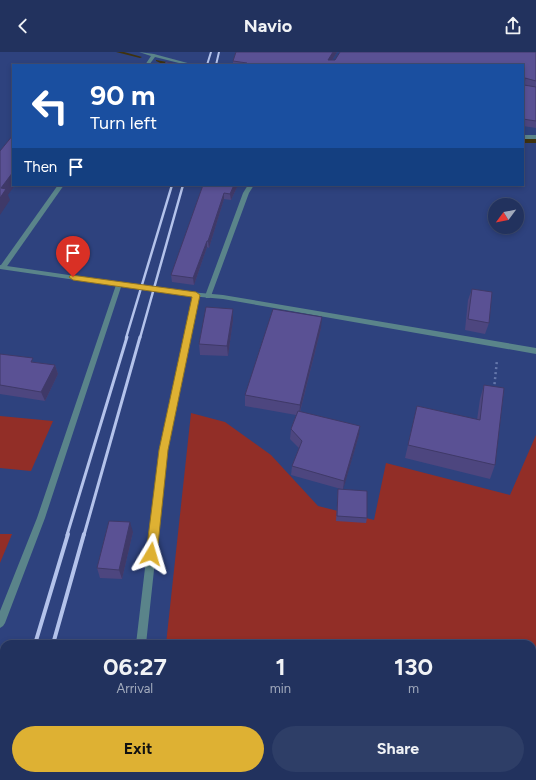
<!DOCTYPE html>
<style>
body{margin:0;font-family:Figtree,sans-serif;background:#2e3e67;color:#f1f3f6;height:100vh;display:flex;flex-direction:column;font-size:15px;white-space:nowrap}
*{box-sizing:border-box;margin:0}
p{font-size:13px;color:#a2aabc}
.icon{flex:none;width:22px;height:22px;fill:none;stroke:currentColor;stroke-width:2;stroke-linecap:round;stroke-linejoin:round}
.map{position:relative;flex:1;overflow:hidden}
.sheet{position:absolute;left:0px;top:588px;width:536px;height:140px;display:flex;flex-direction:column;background:#22325e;border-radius:12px 12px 0 0;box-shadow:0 2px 6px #0003,0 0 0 1px #3f4d73}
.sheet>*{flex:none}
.guide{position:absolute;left:12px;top:12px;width:512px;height:122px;border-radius:0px;box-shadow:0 2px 6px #0003,0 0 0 1px #3f4d73;background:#1a4fa0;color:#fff;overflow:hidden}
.needle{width:26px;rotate:238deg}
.buttons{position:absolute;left:488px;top:146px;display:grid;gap:8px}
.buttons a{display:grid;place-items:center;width:36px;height:36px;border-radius:50%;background:#22325e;box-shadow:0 2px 6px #0003,0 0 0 1px #3f4d73;font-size:20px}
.pin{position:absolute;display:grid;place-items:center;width:34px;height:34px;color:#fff;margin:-41px -17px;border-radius:50% 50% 50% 0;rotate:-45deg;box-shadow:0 0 4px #0007}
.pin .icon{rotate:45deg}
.me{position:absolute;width:44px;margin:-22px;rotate:7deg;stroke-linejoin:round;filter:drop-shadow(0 0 3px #0008)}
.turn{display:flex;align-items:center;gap:14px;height:84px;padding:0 12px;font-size:18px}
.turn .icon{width:52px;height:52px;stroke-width:2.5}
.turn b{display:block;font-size:28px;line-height:34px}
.then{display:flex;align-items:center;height:38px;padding:0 12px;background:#0003;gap:8px;font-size:15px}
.eta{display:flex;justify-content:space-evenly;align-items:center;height:68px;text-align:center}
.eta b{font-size:24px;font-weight:700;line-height:28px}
.primary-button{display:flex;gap:8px;margin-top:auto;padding:8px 12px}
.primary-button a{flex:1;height:46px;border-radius:24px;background:#deb133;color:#111;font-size:16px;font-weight:700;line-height:46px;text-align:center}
.primary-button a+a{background:#2e3e67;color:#f1f3f6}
header{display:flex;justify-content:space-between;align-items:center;height:52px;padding:0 12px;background:#22325e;font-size:18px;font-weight:700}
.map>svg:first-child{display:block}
.green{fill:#922e27}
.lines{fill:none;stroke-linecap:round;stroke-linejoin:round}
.stream{fill:#3f320e;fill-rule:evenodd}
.path{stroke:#6577ab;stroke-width:2.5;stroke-dasharray:2 3;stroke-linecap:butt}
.minor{fill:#5a848a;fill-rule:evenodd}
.tertiary{fill:#5a848a;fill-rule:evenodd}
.rail-far3{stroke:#b4c3eb;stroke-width:2}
.rail-far2{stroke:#b4c3eb;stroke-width:2.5}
.rail-far1{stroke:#b4c3eb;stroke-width:3}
.rail{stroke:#b4c3eb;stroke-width:4}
.wall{fill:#4d467f}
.shaded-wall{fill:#3f3968}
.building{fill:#5a5194;stroke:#3f3968}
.route{fill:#deb133;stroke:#907321}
</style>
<header><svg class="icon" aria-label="back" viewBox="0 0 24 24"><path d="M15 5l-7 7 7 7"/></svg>Navio<svg class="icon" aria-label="share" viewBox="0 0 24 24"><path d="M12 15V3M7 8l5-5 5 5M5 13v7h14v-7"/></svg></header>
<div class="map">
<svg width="536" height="728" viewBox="0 0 536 728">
<rect width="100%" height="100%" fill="#2e427e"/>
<g class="green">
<polygon points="191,361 225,370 271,403 318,454 374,468 386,411 510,443 536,383 536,728 151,728 152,724 532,724 532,592 166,592"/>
<polygon points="0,364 53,369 31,419 0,416"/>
<polygon points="0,482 12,482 0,511"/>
</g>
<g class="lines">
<g class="stream">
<polygon points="116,0 124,0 142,5 140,6"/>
<path d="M 156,8 L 178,12 L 180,13 C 172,13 163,13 156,9 Z"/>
<rect x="523" y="87" width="13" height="4"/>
</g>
<polyline class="path" points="494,337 497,308"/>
<g class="minor">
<polygon points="139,0 154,2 195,13 187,13 155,5 149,13 145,13 151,4"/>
<rect x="523" y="83" width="13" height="4"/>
<polygon points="58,133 64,133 5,217 1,217 1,213"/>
<polygon points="248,133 254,133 249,141 211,244 210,246 206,246 205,244 243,141"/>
<polygon points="117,230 119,230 122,232 45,466 5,571 3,574 0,576 0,559 37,466"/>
<polygon points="194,241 198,241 199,243 167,398 146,592 136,592 159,398"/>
<polygon points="120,724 132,724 131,728 119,728"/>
</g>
<polygon class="tertiary" points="0,213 179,239 223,243 536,296 536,302 223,247 179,243 0,217"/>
<g class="rail-far3">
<polyline points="207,13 211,0"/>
<polyline points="216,13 219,0"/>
</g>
<g class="rail-far2">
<polyline points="126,286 172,133"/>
<polyline points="140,286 183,133"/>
</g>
<g class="rail-far1">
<polyline points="67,483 127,285"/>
<polyline points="84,483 140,285"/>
</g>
<g class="rail">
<polyline points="35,592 68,482"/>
<polyline points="53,592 84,482"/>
<polyline points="0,708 4,695"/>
<polyline points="14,728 15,724"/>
</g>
</g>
<g class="wall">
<polygon points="236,0 337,0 332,8 536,0 536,76 523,74 523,13 233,13 233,9"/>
<polygon points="203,133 238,133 231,148 224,147 209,196 207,195 194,233 172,230 171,223"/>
<polygon points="472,237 489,271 485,282 465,278 468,248"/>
<polygon points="233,268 228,304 200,303 199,292"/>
<polygon points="321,276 300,360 359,383 343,437 367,466 366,471 336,469 338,437 341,437 291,423 292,414 299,396 290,387 291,377 296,363 245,354 245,343"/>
<polygon points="0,302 34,310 55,313 58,322 45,349 0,342"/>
<polygon points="484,333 495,413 490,427 405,406 417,354 477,368 480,347"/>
<polygon points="133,480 122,527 100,526 97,516"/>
</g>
<g class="shaded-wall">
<polygon points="333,0 337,0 329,13 328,8"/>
<polygon points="13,120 13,133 15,133 8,143 10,148 0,163 0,146 1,136"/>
<polygon points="234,133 238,133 231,148 230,142"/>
<polygon points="224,141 224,147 209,196 208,189"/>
<polygon points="207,189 207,195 194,233 193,226"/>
<polygon points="233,257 233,268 228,304 227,294"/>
<polygon points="322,265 321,276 299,363 300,353"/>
<polygon points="55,313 58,322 45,349 41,340"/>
<polygon points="360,374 359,383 343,438 344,429"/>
<polygon points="130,470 133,480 122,527 119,518"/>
</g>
<g class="building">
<polygon points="236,0 333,0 328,8 335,8 340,0 536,0 536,29 525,26 524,33 536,35 536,69 523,67 523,13 245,13 247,11 233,9"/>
<polygon points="166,10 185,13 164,13"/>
<polygon points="13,83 13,120 1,136 6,137 0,146 0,99"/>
<polygon points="203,133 234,133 230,142 224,141 208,189 207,189 193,226 171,223"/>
<polygon points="472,237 492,240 489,271 468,267"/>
<polygon points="206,255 233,257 227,294 199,292"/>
<polygon points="273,257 322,265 300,353 245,343"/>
<polygon points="0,302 33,306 31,310 55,313 41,340 0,333"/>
<polygon points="484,333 504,336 495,413 408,393 417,354 480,368"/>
<polygon points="298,359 360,374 344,429 292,414 302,389 291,377"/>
<polygon points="338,437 367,439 367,466 337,464"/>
<polygon points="109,469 130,470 119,518 97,516"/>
</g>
<polygon class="route" points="71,223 196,240 200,243 168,398 157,502 155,506 151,507 148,506 146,502 159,398 192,245 73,228 69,225"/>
</svg>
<div class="buttons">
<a><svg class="needle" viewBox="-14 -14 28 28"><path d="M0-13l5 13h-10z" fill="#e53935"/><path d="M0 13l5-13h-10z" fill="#a2aabc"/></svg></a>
</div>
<div class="pin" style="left:73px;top:225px;background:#d93025"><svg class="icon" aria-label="arrive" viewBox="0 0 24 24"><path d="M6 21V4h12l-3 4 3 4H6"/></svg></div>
<svg class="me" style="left:151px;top:502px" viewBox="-20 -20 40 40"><path d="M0-17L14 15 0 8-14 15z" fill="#deb133" stroke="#fff" stroke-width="4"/></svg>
<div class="guide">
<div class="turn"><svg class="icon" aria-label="left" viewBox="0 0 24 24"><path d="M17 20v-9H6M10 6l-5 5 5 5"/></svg><div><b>90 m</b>Turn left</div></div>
<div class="then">Then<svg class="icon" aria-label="arrive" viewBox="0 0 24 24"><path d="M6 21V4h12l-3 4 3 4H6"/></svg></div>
</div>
<section class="sheet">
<div class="eta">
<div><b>06:27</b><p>Arrival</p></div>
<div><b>1</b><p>min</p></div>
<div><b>130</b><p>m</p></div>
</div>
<div class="primary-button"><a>Exit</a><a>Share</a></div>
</section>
</div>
